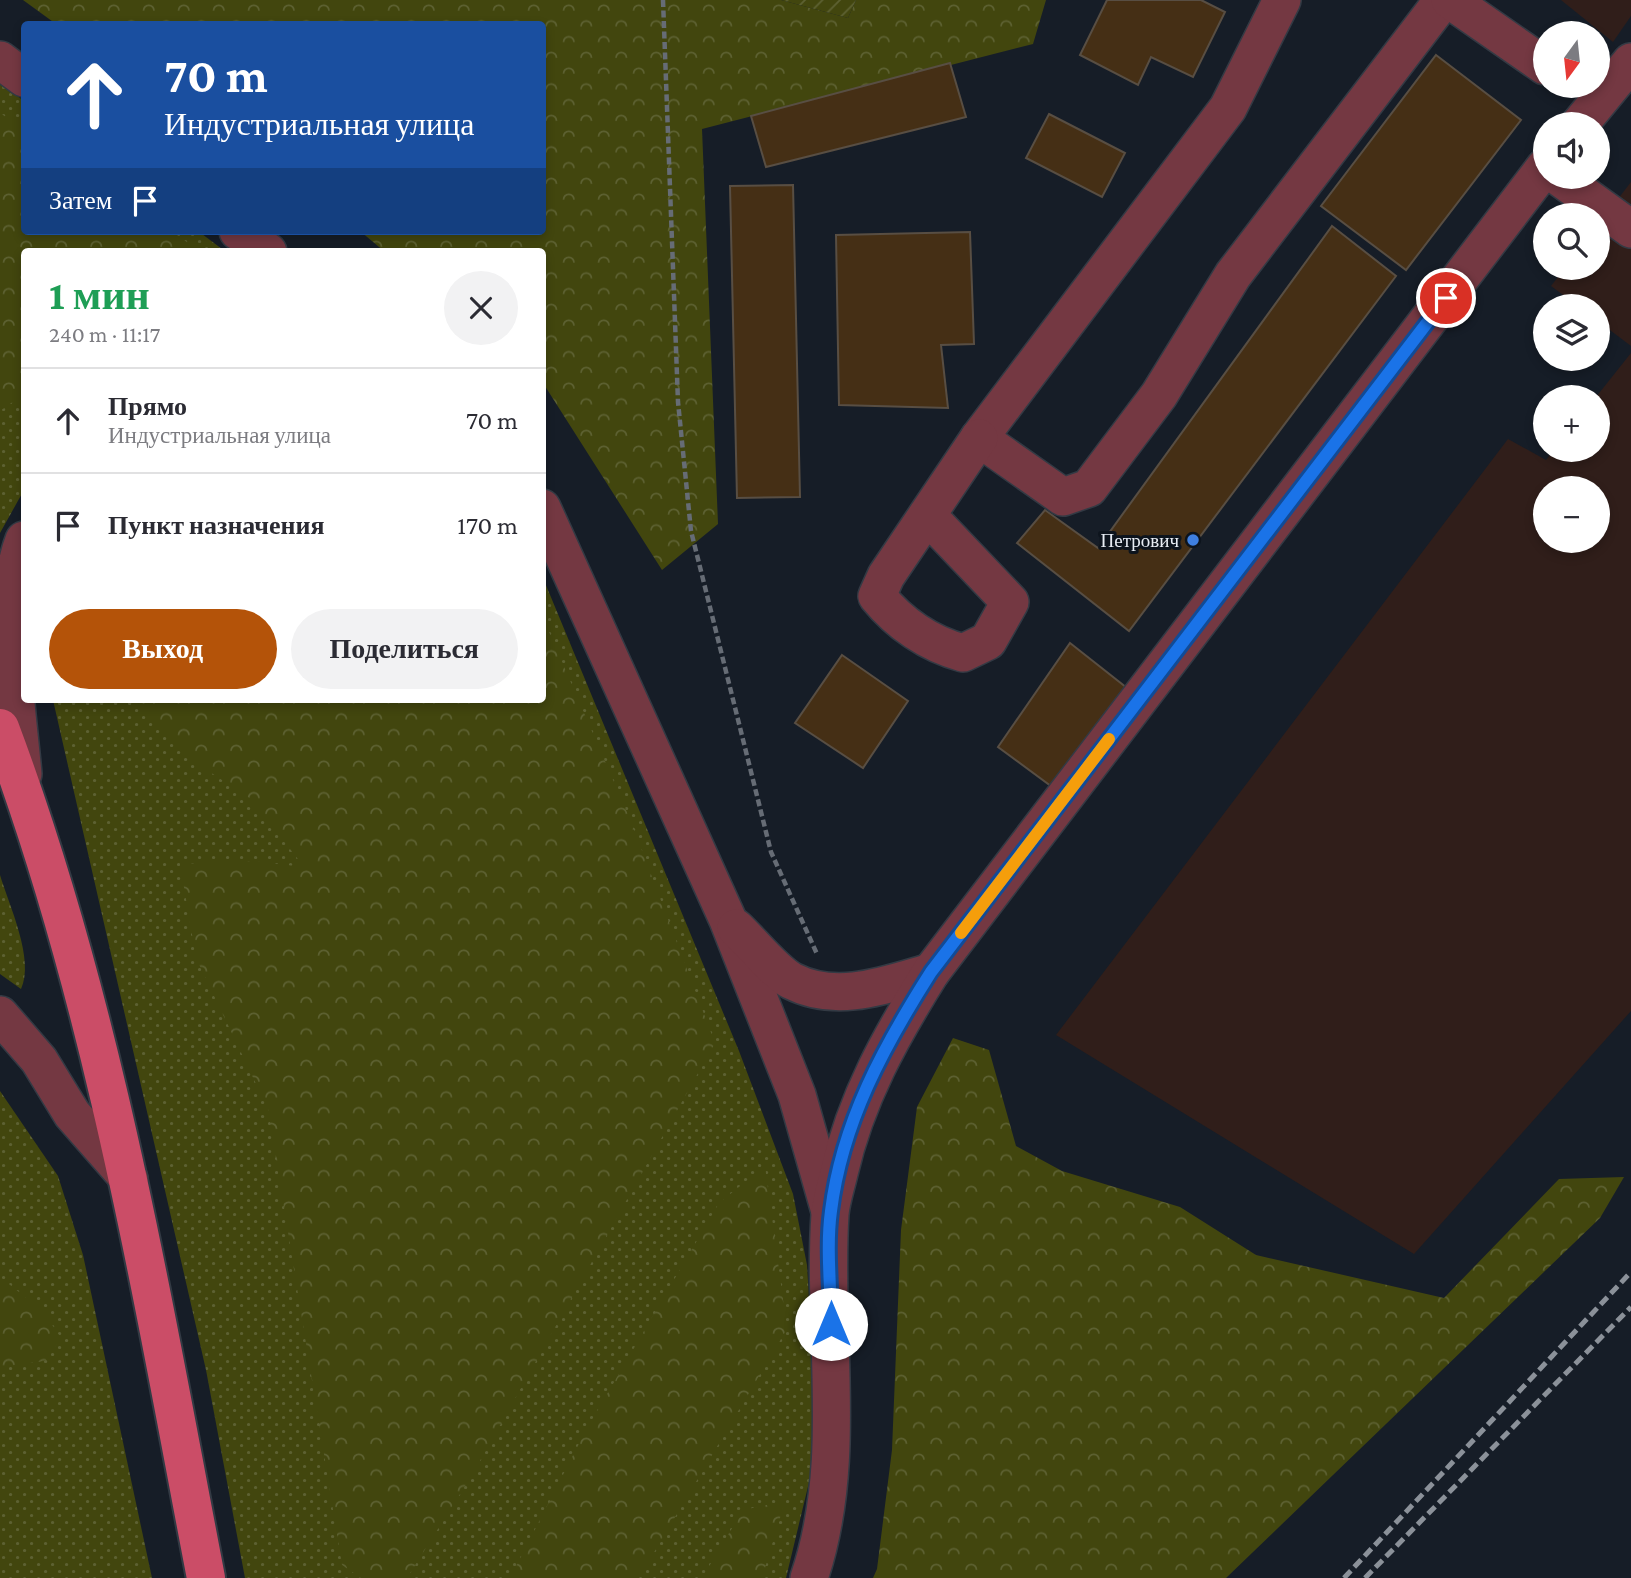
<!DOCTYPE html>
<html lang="ru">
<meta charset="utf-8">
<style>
body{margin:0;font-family:"Crimson Pro",serif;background:#f2f2f3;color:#2b2b33;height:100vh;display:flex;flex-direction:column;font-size:26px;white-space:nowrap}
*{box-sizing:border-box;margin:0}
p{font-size:23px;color:#7c7c81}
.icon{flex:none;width:38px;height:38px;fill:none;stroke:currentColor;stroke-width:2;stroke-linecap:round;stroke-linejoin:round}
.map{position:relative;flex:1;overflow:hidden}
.panel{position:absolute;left:21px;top:248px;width:525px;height:455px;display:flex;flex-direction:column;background:#fff;border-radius:7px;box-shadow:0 4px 10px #0003}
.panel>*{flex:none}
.top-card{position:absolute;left:21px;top:21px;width:525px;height:214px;border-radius:7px;box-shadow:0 4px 10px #0003;background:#1a4fa0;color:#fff;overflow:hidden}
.needle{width:46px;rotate:195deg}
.controls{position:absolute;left:1533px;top:21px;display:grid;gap:14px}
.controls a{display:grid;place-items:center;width:77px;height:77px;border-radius:50%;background:#fff;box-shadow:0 4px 10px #0003;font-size:35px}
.pin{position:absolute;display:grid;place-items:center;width:60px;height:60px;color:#fff;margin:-30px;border:4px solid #fff;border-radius:50%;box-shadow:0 2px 7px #0007}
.me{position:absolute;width:77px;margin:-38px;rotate:0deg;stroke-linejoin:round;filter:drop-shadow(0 0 5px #0008)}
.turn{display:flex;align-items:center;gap:24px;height:147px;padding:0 28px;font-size:32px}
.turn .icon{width:91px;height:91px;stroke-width:2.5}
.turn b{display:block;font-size:49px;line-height:60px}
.then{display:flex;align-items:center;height:66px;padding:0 28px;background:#0003;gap:14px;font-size:26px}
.round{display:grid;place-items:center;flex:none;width:74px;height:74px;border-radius:37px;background:#f2f2f3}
.summary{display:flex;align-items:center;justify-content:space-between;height:119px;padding:0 28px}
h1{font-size:42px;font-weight:700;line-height:52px;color:#1e9e55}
.primary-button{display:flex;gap:14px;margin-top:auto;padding:14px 28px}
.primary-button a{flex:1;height:80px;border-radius:42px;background:#b45309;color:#fff;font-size:28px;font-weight:700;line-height:80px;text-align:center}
.primary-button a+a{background:#f2f2f3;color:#2b2b33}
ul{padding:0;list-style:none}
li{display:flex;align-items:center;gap:21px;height:105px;padding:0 28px;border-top:2px solid #e1e1e2}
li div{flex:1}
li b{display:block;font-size:26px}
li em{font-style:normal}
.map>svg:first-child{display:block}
.industrial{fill:#301e1a;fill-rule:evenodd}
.grass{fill:url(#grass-dots)}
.forest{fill:url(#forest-crowns)}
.garden{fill:url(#garden-furrows)}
.building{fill:#452f15;stroke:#584e43;stroke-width:2}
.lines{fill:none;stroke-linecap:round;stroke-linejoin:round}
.minor-casing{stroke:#333a44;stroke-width:40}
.major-casing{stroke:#333a44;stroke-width:42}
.path{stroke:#666c75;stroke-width:4.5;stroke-dasharray:7 3.5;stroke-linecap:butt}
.minor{stroke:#743842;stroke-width:37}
.major{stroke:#cb4d67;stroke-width:38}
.rail{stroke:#8b9199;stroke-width:5;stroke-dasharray:10 5;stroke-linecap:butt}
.route-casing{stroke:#114b97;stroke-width:18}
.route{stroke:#1a73e8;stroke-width:12}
.slow{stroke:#f59e0b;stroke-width:12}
.shop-dot{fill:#3f7fe0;stroke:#0d141d;stroke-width:2.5}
.labels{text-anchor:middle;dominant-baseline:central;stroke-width:6;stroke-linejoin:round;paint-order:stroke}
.poi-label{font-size:19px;fill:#e8edf4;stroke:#0d141d;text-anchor:end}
</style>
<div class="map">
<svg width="1631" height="1578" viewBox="0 0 1631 1578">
<defs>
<pattern id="grass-dots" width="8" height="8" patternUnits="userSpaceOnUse" patternTransform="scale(1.75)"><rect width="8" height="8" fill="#42460e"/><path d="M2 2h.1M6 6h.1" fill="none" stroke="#5d6132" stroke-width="1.8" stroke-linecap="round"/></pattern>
<pattern id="forest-crowns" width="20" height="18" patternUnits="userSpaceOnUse" patternTransform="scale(1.75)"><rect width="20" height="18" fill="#42460e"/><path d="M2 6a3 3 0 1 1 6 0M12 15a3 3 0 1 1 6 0" fill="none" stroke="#5d6132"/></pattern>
<pattern id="garden-furrows" width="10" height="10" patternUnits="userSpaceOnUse" patternTransform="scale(1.75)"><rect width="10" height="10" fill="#42460e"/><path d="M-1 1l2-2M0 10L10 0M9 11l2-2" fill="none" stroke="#5d6132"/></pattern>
</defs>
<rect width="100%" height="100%" fill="#161d27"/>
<g class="industrial">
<polygon points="1561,0 1631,0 1631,16 1613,42"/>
<polygon points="1631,182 1631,346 1598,321 1598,306 1578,306 1551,286 1565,268 1598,268 1598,225"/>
<path d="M 1631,353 L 1631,1011 L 1414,1254 L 1056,1035 L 1508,439 L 1546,460 L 1554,450 L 1598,450 L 1596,397 ZM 1545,488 L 1598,488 L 1598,541 L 1545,541 Z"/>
</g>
<g class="grass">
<polygon points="0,83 24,101 24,231 198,231 226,252 24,252 24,490 0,533"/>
<polygon points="543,578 739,1051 793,1194 807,1265 818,1445 786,1578 245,1578 206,1370 53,700 542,700"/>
<path d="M 0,875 C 9,905 35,960 21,989 L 0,974 Z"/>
<polygon points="0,1091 58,1176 83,1255 152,1578 0,1578"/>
</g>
<g class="forest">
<polygon points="23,0 781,0 848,18 856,0 1046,0 1033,44 702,129 718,524 662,570 543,383 542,252 385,252 360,231 542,231 542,24 56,24"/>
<polygon points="0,113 24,129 24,231 171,231 201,252 24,252 24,394 0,411"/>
<polygon points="543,618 630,819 715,1043 472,1475 407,1578 361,1578 342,1565 268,1109 196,958 180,864 252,861 304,867 251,799 184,755 135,700 542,700"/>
<polygon points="953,1038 989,1050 1016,1146 1062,1171 1180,1207 1256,1255 1444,1298 1559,1179 1624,1177 1600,1218 1226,1578 873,1578 877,1569 892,1450 901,1230 917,1107"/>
<polygon points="765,1166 787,1329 643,1571 638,1578 510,1578 586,1430 719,1203"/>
<polygon points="0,1277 43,1311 61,1338 45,1361 0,1367"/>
<polygon points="785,1501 762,1578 702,1578 743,1510"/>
</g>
<polygon class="garden" points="781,0 856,0 848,18"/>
<g class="building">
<polygon points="1107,0 1201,0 1225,12 1193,77 1151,57 1138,85 1080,55"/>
<polygon points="1436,55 1521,120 1406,270 1321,206"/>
<polygon points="950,63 966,117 766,167 751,116"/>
<polygon points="1049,114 1125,153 1102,197 1026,158"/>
<polygon points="793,185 800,497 737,498 730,186"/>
<polygon points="1332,226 1396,276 1129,631 1017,543 1045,510 1098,548"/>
<polygon points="970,232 974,344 941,345 948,408 839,405 836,235"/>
<polygon points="1070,643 1127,688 1055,789 998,747"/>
<polygon points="842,655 908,701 863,768 795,723"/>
</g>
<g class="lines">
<g class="minor-casing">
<g id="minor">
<polyline points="1282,0 1228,108 979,438 1063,497 1089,488 1159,395 1233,275 1443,0"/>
<polyline points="1450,0 1545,66"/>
<polyline points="0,60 24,78"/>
<polyline points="1580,124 1631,62"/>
<polyline points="1559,177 1631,229"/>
<polyline points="238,231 268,252"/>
<polyline points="542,508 728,920 797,1095 829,1208"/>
<path d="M 927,515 L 1010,602 L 988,641 L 963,653 C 929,644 899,623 877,596 L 886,576 L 979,438"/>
<path d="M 23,774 C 17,706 0,602 24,540"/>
<path d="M 736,928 C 751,942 775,972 792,981 C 837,1004 886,985 931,972"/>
<polyline points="0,1015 39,1060 72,1114 129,1179"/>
<path d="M 809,1578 C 849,1461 822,1335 830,1214 C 831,1201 836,1186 839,1173 C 856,1098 891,1036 931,972 L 1545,167"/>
</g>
</g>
<g class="major-casing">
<path id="major" d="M 0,728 C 103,1002 151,1292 206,1578"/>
</g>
<polyline class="path" points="663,0 678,402 691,531 771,852 817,954"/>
<use href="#minor" class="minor"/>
<use href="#major" class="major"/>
<g class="rail">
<polyline points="1344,1578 1631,1272"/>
<polyline points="1365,1578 1631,1307"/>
</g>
</g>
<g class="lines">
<g class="route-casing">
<path id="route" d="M 831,1324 C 831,1287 826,1247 831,1211 C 842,1122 884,1046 931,972 L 1446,298"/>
</g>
<use href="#route" class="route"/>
<polyline class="slow" points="961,933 1109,739"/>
</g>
<circle class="shop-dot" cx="1193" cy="540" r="7"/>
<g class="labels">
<g class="poi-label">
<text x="1179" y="540">Петрович</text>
</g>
</g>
</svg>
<div class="controls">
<a><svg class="needle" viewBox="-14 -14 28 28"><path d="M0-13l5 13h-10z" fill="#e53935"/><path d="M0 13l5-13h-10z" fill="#7c7c81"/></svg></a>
<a><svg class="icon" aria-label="sound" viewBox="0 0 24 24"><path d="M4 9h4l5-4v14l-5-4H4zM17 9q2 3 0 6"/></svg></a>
<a><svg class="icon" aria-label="search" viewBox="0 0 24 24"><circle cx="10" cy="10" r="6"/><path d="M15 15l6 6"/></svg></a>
<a><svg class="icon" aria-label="layers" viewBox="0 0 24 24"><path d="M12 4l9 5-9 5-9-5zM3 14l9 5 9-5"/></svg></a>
<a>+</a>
<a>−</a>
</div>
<div class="pin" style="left:1446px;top:298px;background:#d93025"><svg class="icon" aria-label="arrive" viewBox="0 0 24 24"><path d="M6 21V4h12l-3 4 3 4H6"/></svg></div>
<svg class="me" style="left:831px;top:1324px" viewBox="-20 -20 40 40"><circle r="19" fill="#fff"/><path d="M0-13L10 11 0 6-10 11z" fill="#1a73e8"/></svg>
<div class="top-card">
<div class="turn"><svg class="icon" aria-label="ahead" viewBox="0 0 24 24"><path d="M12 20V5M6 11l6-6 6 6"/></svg><div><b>70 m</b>Индустриальная улица</div></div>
<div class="then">Затем<svg class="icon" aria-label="arrive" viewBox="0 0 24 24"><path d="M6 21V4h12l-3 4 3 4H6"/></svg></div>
</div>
<section class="panel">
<div class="summary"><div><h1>1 мин</h1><p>240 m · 11:17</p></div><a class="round"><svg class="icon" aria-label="close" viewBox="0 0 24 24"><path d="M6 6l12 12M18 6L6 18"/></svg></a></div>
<ul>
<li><svg class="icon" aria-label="ahead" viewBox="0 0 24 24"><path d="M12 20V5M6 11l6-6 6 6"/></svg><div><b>Прямо</b><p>Индустриальная улица</p></div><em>70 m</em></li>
<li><svg class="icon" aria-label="arrive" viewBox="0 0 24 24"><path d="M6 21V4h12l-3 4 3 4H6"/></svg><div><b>Пункт назначения</b></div><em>170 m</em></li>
</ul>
<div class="primary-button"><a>Выход</a><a>Поделиться</a></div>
</section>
</div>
